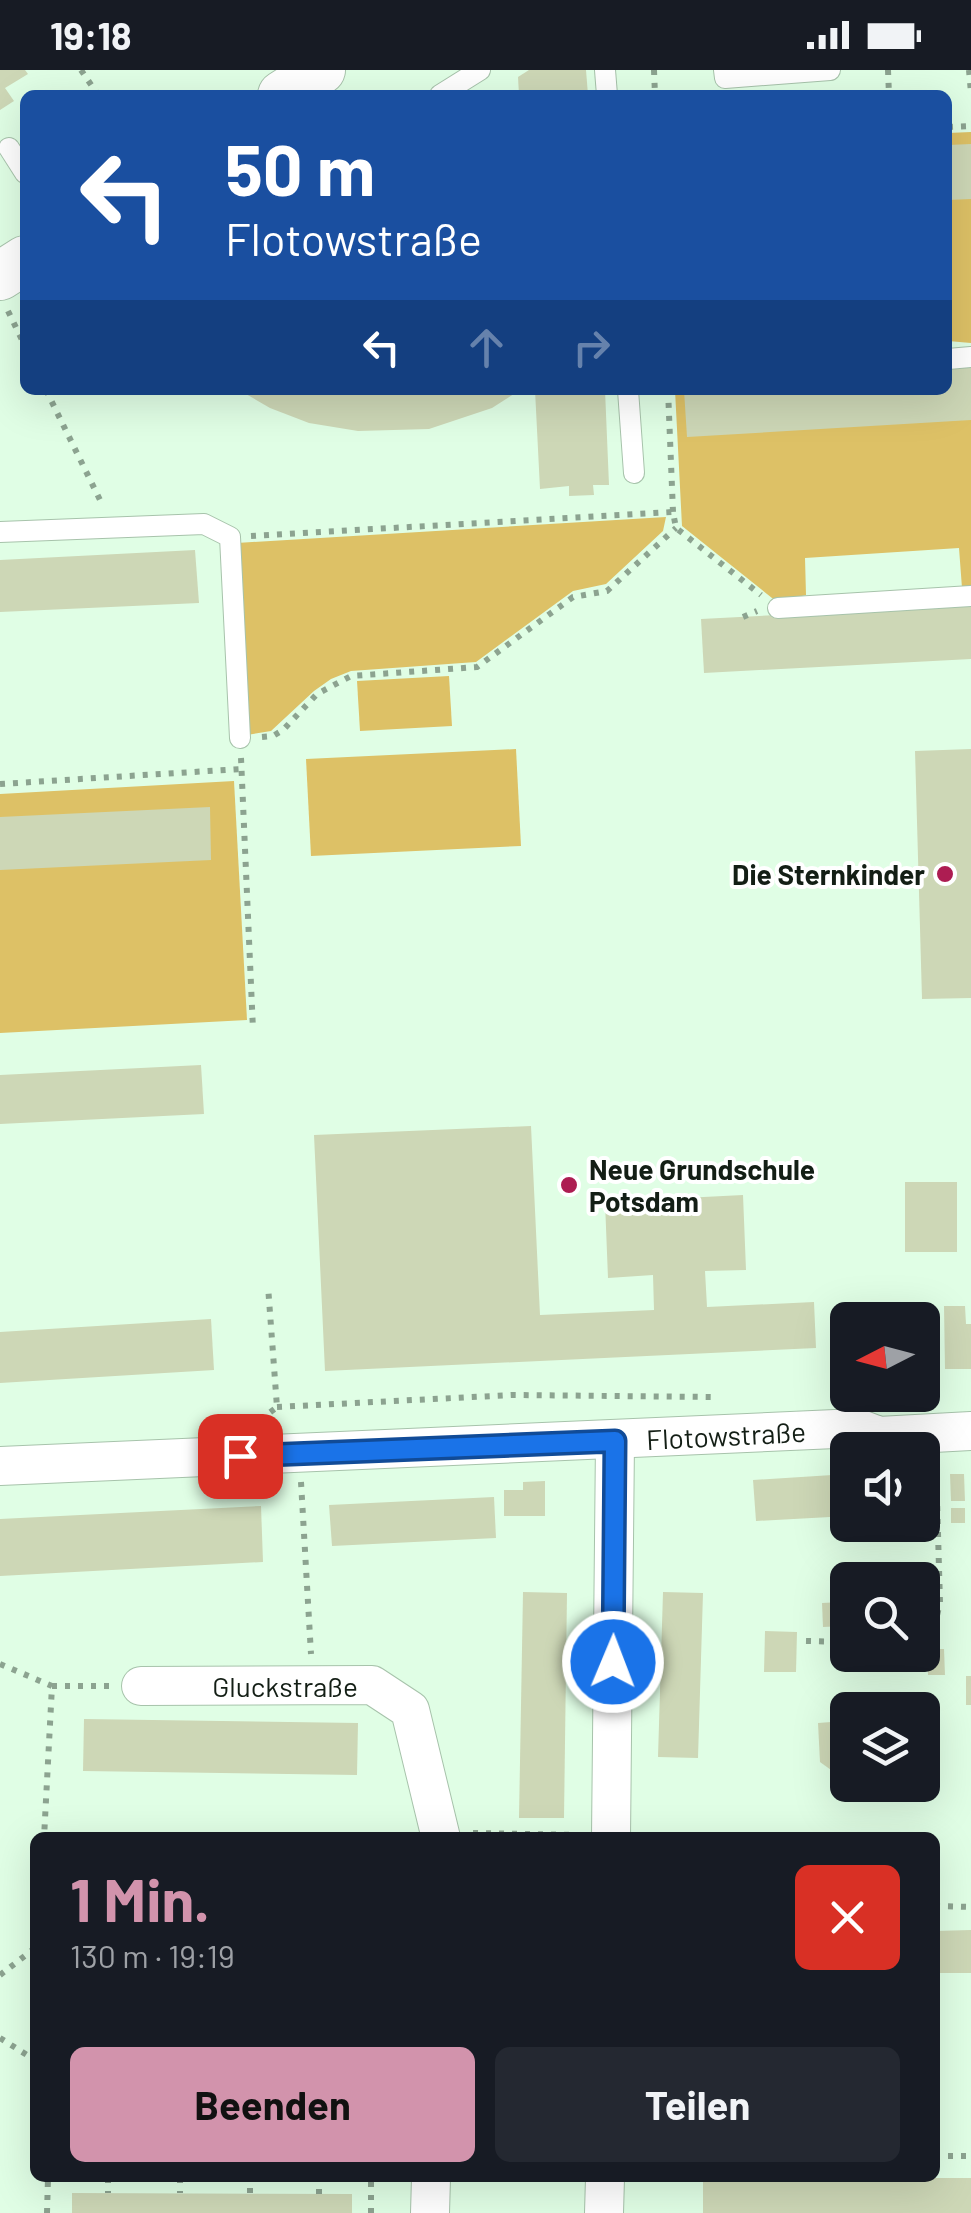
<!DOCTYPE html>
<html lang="de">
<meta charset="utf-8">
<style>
body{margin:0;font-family:Barlow,sans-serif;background:#242831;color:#f1f3f6;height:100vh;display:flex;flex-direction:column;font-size:38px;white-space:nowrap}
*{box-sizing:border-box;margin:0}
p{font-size:32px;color:#9ea1a6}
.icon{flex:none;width:55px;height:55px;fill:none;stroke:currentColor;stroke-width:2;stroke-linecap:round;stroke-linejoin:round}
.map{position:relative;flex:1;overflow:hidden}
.drawer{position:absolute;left:30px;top:1762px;width:910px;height:350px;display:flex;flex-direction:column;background:#171b24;border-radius:15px;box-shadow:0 10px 40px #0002}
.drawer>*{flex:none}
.banner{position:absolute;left:20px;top:20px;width:932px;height:305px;border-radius:15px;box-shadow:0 10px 40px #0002;background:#1a4fa0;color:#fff;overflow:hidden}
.needle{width:65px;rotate:264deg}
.controls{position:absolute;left:830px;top:1232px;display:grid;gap:20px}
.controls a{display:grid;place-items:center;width:110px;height:110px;border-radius:15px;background:#171b24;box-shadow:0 10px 40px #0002;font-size:50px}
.pin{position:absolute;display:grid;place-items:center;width:85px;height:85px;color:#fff;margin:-42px;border-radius:20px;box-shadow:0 5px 15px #0006}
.me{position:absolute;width:110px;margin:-55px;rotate:1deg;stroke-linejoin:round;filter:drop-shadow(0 0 8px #0008)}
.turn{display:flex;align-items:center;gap:35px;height:210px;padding:0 40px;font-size:45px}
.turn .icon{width:130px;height:130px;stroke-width:2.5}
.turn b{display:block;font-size:70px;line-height:85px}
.lanes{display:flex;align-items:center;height:95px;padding:0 40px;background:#0003;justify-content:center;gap:50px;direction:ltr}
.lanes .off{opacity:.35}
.round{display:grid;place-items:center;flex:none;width:105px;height:105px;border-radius:15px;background:#242831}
.summary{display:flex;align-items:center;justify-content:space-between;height:170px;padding:0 40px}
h1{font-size:60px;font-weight:700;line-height:75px;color:#d293ac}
.primary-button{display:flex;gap:20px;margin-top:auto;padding:20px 40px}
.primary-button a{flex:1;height:115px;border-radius:15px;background:#d293ac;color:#111;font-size:40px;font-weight:700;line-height:115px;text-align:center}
.primary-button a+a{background:#242831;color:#f1f3f6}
.status{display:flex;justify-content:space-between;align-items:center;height:70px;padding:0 50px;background:#171b24;direction:ltr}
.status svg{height:28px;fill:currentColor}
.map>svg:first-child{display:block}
.green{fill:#ddc166}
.building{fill:#cdd7b6}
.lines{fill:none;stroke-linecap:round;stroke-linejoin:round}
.service-casing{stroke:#a7c3ab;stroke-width:22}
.minor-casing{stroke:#a7c3ab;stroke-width:40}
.tertiary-casing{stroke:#a7c3ab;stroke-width:50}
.path{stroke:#8ca390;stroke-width:6;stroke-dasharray:5 8;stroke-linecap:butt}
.service{stroke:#fff;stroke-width:20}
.minor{stroke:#fff;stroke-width:38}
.tertiary{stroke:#fff;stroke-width:48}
.route-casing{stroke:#114b97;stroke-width:25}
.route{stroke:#1a73e8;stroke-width:18}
.poi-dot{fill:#ad1d52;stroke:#fff;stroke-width:4}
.labels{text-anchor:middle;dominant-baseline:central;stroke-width:8;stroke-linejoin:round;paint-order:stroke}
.poi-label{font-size:28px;font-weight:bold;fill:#131e15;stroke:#fff;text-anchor:end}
.street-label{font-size:28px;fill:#131e15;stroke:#fff}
</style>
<div class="status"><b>19:18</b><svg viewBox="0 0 49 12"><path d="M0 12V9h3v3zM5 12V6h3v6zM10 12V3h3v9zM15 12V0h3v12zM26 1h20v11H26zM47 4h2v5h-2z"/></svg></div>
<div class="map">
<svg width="971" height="2143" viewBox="0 0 971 2143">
<rect width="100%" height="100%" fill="#e0fee5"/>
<g class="green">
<polygon points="971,62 971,273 948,271 948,63"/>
<polygon points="948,286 971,287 971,518 962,518 959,478 805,488 806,525 777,532 682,456 675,320 948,320"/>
<polygon points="666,447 663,461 606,514 573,521 476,592 351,601 331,609 314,621 271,661 247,665 237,473"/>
<polygon points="449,606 452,656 360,661 357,611"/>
<polygon points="516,679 521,776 311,786 306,689"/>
<polygon points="234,711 247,950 0,963 0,724"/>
</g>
<g class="building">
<polygon points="0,0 25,0 28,4 5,18 14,31 0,40"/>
<polygon points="529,0 586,0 588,25 519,25 518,7"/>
<polygon points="971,74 971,129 948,130 948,75"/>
<polygon points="971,296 971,350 687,367 684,320 948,320 948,298"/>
<polygon points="239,320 520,320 492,338 429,359 358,361 309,353 270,338"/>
<polygon points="535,320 605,320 609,415 593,415 594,425 569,426 569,416 540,419"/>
<polygon points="195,480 199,533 0,542 0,490"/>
<polygon points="971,535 971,589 704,603 701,549"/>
<polygon points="971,679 971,928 922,929 915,681"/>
<polygon points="210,737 211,790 0,800 0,747"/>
<polygon points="201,995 204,1044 0,1054 0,1005"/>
<polygon points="531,1056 540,1245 654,1240 653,1205 608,1208 605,1132 743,1125 746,1200 705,1201 707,1237 814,1232 816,1278 325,1301 314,1065"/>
<rect x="905" y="1112" width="52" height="70"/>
<polygon points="944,1236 965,1236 966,1254 971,1254 971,1299 945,1299"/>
<polygon points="211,1249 214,1300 0,1313 0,1262"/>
<polygon points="848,1404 848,1446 756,1451 753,1410"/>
<polygon points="950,1404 964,1404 965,1431 951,1431"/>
<polygon points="545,1411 545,1446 504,1446 504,1420 523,1420 523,1412"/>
<polygon points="494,1427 496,1468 332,1476 329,1435"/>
<polygon points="261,1436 263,1492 0,1506 0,1449"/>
<rect x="951" y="1438" width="14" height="15"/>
<polygon points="523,1522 567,1523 564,1748 519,1748"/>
<polygon points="663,1522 703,1523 698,1688 658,1687"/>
<polygon points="842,1532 843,1556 823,1557 822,1533"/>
<polygon points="765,1561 797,1562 796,1602 764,1602"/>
<polygon points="927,1579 944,1579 945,1605 928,1605"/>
<rect x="966" y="1606" width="5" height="29"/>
<polygon points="84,1649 358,1653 357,1705 83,1701"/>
<polygon points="845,1651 848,1704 838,1705 820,1692 818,1653"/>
<polygon points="971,1860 971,1903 935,1903 935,1861"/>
<rect x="703" y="2108" width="268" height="35"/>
<polygon points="72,2123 352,2124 352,2143 72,2143"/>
</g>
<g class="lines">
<g class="service-casing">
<g id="service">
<polyline points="605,0 607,25"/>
<polyline points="724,0 725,8 830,0"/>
<polyline points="440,25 480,0"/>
<polyline points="9,78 25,103"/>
<polyline points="948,289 971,287"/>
<polyline points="628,320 634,403"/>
<polyline points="0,462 204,454 230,467 240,668"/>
<polyline points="778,538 971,526"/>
</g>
</g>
<g class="minor-casing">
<g id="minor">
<polyline points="0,1396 858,1358 879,1366 971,1361"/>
<polyline points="141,1616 372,1615 410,1640 441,1768"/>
<polyline points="611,1768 615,1371"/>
<polyline points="430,2143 431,2108"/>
<polyline points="604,2143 605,2108"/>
</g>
</g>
<g class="tertiary-casing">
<g id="tertiary">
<polyline points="282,25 321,0"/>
<polyline points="0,206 25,190"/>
</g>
</g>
<g class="path">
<polyline points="81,0 96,22"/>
<polyline points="654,0 655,25"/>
<polyline points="888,0 889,25"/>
<polyline points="969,0 971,23"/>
<polyline points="948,57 971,56"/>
<polyline points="8,241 25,276"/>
<polyline points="46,320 102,434"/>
<polyline points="668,320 673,442"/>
<polyline points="251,466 673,442 676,458 761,525"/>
<polyline points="743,547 757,541"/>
<polyline points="262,667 273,666 283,660 317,624 351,606 477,597 573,527 607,521 676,458"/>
<polyline points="241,688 253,960"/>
<polyline points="0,714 241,699"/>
<polyline points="277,1337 512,1325 717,1327"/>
<polyline points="260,1350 277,1337 268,1216"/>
<polyline points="301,1412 311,1584"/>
<polyline points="922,1564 935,1554 940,1533 936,1394"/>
<polyline points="806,1571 848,1572"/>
<polyline points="0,1594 52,1616 44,1768"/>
<polyline points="52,1616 110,1616"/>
<polyline points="473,1763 580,1765"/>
<polyline points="935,1836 971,1837"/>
<polyline points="0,1905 35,1878"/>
<polyline points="0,1968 35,1990"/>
<polyline points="935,2086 971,2086"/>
<polyline points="108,2108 108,2123"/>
<polyline points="180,2108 180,2123"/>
<polyline points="250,2123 250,2108"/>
<polyline points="319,2124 319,2108"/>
<polyline points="47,2143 48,2108"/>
<polyline points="371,2143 371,2108"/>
</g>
<use href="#service" class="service"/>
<use href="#minor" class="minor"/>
<use href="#tertiary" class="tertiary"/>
</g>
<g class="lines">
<g class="route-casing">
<polyline id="route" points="240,1386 615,1371 613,1592"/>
</g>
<use href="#route" class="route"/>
</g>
<g class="poi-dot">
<circle cx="945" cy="804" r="10"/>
<circle cx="569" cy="1115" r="10"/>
</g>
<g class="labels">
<g class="poi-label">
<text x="925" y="804">Die Sternkinder</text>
<text x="589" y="1099" text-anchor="start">Neue Grundschule<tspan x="589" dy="32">Potsdam</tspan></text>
</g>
<g class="street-label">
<text transform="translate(726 1365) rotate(-3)">Flotowstraße</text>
<text x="285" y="1616">Gluckstraße</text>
</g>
</g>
</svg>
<div class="controls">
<a><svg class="needle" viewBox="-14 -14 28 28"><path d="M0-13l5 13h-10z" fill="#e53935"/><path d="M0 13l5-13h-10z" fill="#9ea1a6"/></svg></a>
<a><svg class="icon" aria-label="sound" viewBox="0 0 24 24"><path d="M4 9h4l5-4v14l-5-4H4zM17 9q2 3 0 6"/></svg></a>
<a><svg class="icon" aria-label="search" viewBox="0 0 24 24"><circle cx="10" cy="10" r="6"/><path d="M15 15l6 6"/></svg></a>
<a><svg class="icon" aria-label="layers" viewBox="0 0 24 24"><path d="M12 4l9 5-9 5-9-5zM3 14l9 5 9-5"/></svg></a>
</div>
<div class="pin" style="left:240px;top:1386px;background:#d93025"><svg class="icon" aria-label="arrive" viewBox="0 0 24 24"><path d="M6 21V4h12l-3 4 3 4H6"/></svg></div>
<svg class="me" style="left:613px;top:1592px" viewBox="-20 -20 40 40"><circle r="17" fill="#1a73e8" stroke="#fff" stroke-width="3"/><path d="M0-11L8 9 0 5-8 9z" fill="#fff"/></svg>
<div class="banner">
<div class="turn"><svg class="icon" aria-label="left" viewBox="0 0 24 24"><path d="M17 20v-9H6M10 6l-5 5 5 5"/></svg><div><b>50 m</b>Flotowstraße</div></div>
<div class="lanes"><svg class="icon" aria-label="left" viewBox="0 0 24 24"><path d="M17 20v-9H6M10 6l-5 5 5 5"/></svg><svg class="icon off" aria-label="ahead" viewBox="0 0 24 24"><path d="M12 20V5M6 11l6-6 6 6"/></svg><svg class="icon off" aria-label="right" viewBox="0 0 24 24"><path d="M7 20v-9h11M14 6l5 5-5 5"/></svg></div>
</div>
<section class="drawer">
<div class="summary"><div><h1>1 Min.</h1><p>130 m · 19:19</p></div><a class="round" style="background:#d93025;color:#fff"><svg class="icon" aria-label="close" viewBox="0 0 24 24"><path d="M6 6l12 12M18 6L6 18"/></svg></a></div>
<div class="primary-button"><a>Beenden</a><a>Teilen</a></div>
</section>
</div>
